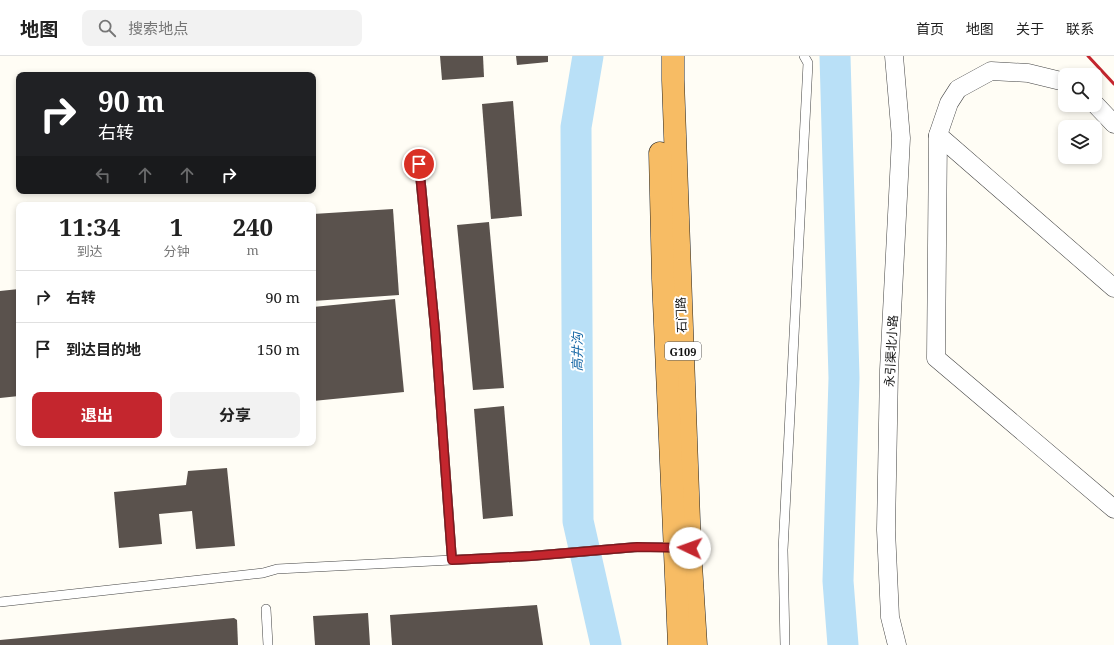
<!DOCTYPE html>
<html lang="zh">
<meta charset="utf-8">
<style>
body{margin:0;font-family:"Noto Serif","Noto Sans SC",serif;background:#f2f2f2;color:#222;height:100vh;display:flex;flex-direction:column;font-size:15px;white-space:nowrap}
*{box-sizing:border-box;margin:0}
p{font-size:13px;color:#767676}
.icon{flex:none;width:22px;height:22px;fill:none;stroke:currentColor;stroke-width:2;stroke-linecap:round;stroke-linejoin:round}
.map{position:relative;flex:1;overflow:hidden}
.panel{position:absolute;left:16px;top:146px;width:300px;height:244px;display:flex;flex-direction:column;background:#fff;border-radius:8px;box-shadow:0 2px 6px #0003}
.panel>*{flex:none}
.top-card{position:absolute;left:16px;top:16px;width:300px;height:122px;border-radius:8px;box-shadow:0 2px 6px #0003;background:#202124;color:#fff;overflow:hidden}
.controls{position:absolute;left:1058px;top:12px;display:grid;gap:8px}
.controls a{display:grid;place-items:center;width:44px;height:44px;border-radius:8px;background:#fff;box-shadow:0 2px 6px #0003;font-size:20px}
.pin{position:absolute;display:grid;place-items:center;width:34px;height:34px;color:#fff;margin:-17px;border:2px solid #fff;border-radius:50%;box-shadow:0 1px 4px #0007}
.me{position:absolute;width:44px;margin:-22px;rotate:273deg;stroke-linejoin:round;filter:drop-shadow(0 0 3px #0008)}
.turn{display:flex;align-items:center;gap:14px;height:84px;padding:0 16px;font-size:18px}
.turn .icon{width:52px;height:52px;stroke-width:2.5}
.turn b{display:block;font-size:28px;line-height:34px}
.lanes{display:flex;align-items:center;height:38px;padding:0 16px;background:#0003;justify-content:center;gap:20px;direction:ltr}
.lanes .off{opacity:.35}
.eta{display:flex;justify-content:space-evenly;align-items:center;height:68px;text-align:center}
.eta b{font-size:24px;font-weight:700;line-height:28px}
.button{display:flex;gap:8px;margin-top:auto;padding:8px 16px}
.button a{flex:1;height:46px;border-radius:8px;background:#c4262e;color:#fff;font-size:16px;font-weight:700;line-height:46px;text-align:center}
.button a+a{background:#f2f2f2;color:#222}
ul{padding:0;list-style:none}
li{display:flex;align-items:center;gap:12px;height:52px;padding:0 16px;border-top:1px solid #e0e0e0}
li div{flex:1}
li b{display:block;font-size:15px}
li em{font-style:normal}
header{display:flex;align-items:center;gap:24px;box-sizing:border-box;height:56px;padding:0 20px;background:#fff;border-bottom:1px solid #e0e0e0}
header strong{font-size:19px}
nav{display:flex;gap:22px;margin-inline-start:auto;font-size:14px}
.search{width:280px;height:36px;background:#f2f2f2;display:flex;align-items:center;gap:10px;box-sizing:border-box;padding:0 14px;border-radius:8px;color:#767676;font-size:15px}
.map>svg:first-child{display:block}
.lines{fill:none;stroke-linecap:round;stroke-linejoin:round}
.river{stroke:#b9e0f7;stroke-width:31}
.building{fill:#5a524d}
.service-casing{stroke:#444;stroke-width:10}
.minor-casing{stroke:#444;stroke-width:19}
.trunk-casing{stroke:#222;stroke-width:23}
.service{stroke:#fff;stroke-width:9}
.minor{stroke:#fff;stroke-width:18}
.trunk{stroke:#f7bc64;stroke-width:22}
.rail{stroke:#c4262e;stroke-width:3}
.route-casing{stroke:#7f191e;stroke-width:10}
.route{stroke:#c4262e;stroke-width:7}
.labels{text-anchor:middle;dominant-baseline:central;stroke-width:4;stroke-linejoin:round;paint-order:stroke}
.shield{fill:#fff;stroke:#585858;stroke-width:1}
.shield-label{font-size:11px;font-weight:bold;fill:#111}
.street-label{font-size:12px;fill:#111;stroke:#fff}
.water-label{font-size:13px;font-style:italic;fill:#1768a6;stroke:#fff}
</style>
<header>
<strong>地图</strong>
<div class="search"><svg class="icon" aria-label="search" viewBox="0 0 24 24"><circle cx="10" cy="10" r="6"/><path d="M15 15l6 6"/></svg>搜索地点</div>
<nav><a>首页</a><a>地图</a><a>关于</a><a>联系</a></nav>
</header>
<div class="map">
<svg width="1114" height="589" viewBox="0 0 1114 589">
<rect width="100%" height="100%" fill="#fffdf5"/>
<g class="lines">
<g class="river">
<polyline points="588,0 576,71 578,465 606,589"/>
<polyline points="835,0 844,322 838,525 843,589"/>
</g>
</g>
<g class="building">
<polygon points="440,0 483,0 484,21 442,24"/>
<polygon points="516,0 548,0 548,6 517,9"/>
<polygon points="513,45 522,160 491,163 482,48"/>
<polygon points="393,153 399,239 313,245 313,158"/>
<polygon points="489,166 504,332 473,334 457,169"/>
<polygon points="19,233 19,340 0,342 0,235"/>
<polygon points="395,243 404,336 313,345 313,251"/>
<polygon points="504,350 513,460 483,463 474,353"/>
<polygon points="227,412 235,490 196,493 192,455 159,458 162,488 119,492 114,436 186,429 188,415"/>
<polygon points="537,549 543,589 392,589 390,559"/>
<polygon points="368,557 370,589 315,589 313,560"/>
<polygon points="234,562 237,564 238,589 0,589 0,584"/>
</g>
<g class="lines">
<g class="service-casing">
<g id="service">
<polyline points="419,108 435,273 452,504"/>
<polyline points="0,546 263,517 277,513 531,500 637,491 676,491"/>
<polyline points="266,553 268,589"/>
<polyline points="785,589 783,494 808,7 804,0"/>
</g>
</g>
<g class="minor-casing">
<g id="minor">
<polyline points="894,0 901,82 889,314 886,474 890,561 897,589"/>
<polyline points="1065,26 1028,17 991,15 958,33 949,47 938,79 1114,232"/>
<polyline points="1095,48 1114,68"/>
<polyline points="938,79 936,302 1114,453"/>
</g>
</g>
<g class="trunk-casing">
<g id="trunk">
<polyline points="673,0 673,24 690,492 696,589"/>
<polyline points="660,97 663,223 679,589"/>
</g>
</g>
<use href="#service" class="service"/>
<use href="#minor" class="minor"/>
<use href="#trunk" class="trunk"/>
<polyline class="rail" points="1088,0 1114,28"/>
</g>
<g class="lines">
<g class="route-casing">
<polyline id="route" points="419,108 435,273 452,504 531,500 637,491 690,492"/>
</g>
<use href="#route" class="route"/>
</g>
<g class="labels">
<rect class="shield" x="665" y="286" width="36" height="18" rx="3"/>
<g class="shield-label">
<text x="683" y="295">G109</text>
</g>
<g class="street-label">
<text transform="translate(681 259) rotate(-92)">石门路</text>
<text transform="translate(891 295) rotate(-87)">永引渠北小路</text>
</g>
<g class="water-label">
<text transform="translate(577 296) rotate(-90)">高井沟</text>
</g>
</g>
</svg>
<div class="controls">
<a><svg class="icon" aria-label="search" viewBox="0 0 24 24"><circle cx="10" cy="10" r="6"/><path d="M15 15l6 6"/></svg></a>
<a><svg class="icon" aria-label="layers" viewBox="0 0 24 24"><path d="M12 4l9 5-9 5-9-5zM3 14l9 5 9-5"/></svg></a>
</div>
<div class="pin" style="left:419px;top:108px;background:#d93025"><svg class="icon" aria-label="arrive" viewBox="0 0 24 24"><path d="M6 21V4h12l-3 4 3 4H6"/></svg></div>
<svg class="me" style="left:690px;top:492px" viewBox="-20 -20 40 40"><circle r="19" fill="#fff"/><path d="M0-13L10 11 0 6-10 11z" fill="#c4262e"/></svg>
<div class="top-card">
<div class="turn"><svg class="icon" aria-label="right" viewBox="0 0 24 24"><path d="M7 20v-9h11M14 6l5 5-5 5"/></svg><div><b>90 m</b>右转</div></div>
<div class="lanes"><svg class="icon off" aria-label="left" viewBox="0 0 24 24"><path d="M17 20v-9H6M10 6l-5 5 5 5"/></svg><svg class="icon off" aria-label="ahead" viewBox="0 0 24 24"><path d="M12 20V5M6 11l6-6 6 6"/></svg><svg class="icon off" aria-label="ahead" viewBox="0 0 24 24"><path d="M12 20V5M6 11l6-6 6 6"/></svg><svg class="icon" aria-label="right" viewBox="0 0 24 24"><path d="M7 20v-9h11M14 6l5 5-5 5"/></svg></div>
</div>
<section class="panel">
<div class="eta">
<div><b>11:34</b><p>到达</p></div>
<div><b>1</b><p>分钟</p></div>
<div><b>240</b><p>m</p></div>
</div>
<ul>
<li><svg class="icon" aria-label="right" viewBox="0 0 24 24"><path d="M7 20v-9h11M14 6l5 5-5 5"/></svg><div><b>右转</b></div><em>90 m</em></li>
<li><svg class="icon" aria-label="arrive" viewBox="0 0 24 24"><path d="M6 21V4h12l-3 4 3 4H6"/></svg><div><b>到达目的地</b></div><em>150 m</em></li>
</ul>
<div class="button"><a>退出</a><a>分享</a></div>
</section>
</div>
